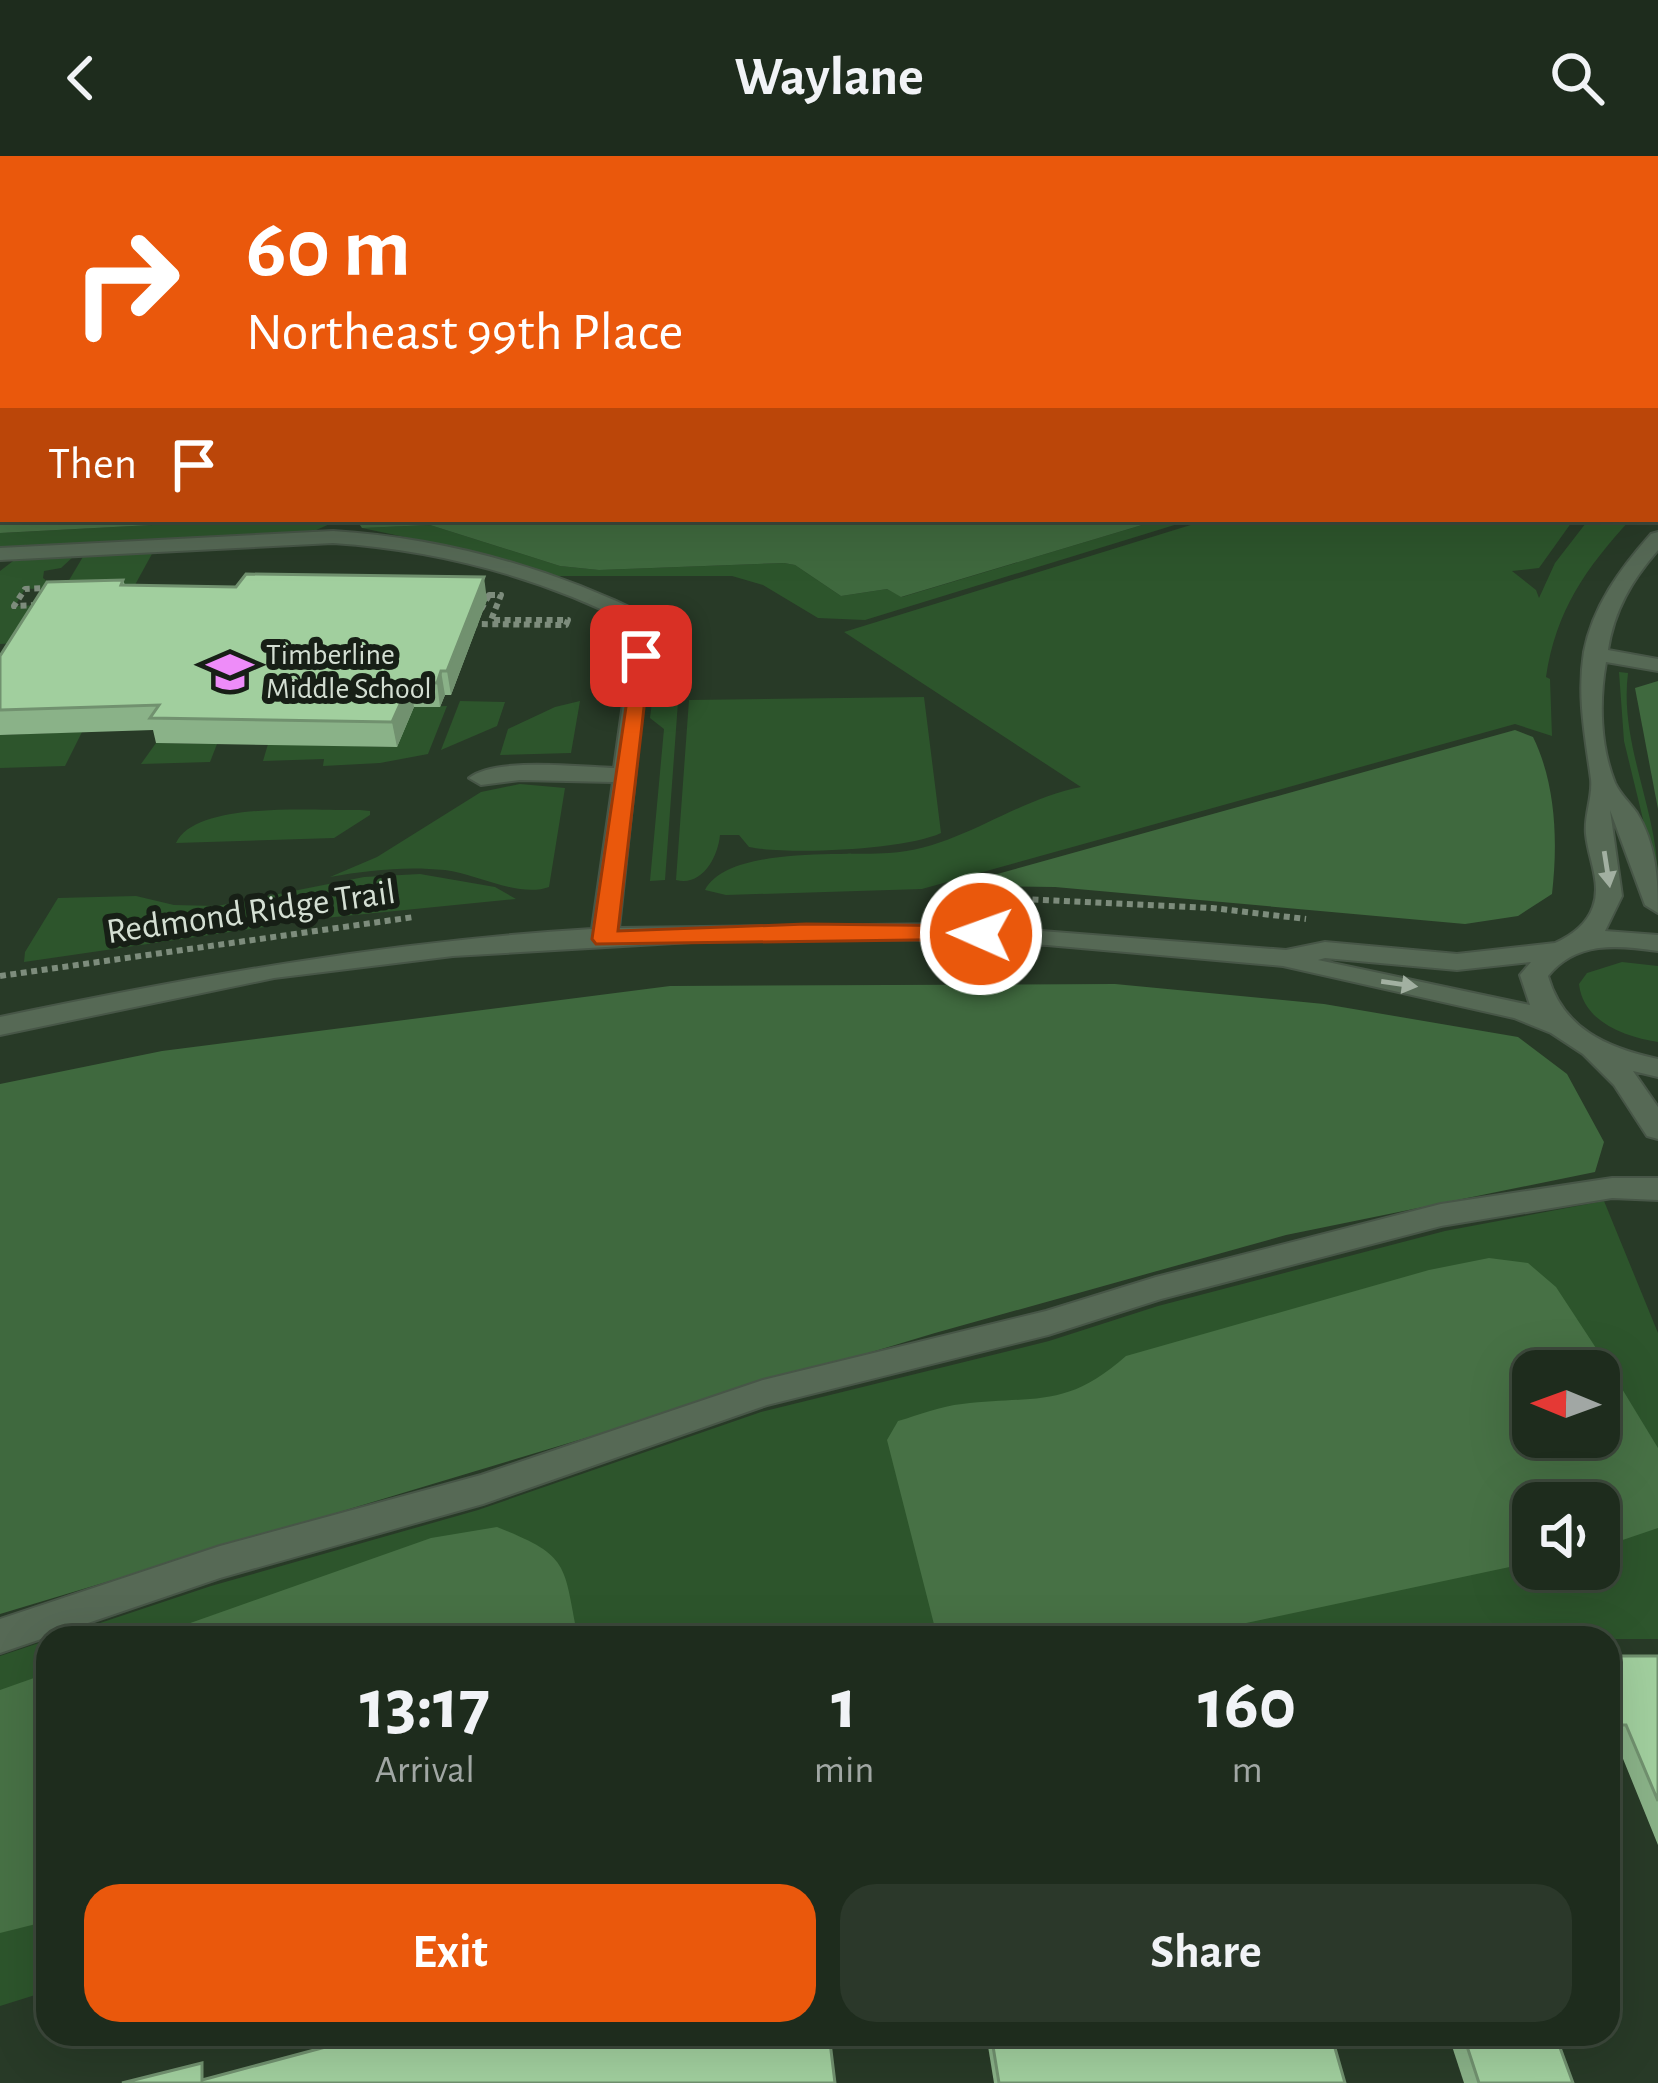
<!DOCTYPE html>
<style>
body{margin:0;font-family:"Alegreya Sans",sans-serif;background:#2b382a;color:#f1f3f6;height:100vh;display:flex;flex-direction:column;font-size:45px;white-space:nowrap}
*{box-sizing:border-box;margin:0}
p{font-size:39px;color:#a1a7a4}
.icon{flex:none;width:66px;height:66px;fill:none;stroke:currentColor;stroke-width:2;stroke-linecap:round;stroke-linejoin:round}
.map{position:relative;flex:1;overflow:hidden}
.side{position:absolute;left:36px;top:1470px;width:1584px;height:420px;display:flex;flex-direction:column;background:#1e2c1d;border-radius:36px;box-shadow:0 12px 48px #0002,0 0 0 3px #3c483b}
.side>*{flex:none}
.banner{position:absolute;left:0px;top:0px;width:1659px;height:366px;box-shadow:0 12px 48px #0002,0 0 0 3px #3c483b;background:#ea580c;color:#fff;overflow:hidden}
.needle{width:78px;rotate:271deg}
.controls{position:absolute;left:1512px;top:1194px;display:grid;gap:24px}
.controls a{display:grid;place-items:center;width:108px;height:108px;border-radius:24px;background:#1e2c1d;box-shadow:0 12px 48px #0002,0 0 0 3px #3c483b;font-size:60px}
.pin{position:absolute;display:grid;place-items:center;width:102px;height:102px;color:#fff;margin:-51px;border-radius:24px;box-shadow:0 6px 18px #0006}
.me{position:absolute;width:132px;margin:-66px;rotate:272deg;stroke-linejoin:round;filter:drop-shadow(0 0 9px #0008)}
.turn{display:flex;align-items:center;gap:42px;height:252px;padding:0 48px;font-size:54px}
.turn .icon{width:156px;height:156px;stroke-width:2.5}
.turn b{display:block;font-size:84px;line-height:102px}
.then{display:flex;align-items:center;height:114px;padding:0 48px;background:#0003;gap:24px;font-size:45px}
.eta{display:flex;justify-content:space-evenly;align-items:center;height:204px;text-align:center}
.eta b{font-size:72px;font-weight:700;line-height:84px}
.cta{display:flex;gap:24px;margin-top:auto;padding:24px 48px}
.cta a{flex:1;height:138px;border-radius:36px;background:#ea580c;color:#fff;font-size:48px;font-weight:700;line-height:138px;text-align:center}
.cta a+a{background:#2b382a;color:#f1f3f6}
header{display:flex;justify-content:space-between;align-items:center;height:156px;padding:0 48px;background:#1e2c1d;font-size:54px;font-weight:700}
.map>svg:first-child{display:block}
.green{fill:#2d552c;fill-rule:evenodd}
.forest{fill:#3f693e}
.water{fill:#477145;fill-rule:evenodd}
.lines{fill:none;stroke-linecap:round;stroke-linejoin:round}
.minor-casing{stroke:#475647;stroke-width:4}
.path-far1{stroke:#7d8c7c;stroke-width:3;stroke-dasharray:4.5 3;stroke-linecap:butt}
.path{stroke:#7d8c7c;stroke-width:6;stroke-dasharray:6 4.5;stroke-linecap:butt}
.minor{fill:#566955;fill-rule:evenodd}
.wall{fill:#8ab288}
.shaded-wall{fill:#71916f}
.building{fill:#a1cf9e;stroke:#71916f;stroke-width:3}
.oneway{fill:#a2b0a1}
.route{fill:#ea580c;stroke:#983908;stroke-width:3}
.labels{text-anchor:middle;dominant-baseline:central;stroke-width:12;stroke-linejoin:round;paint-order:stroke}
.far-poi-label{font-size:30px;fill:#d4dfd3;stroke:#171f16;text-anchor:start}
.street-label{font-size:36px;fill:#d4dfd3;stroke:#171f16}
</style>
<header><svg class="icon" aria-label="back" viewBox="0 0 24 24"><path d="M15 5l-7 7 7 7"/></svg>Waylane<svg class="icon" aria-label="search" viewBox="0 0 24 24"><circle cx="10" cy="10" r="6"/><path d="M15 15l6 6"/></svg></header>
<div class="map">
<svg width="1658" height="1927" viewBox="0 0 1658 1927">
<rect width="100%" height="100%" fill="#283a27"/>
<g class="green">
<polygon points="264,363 341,363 314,375 0,391 0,377"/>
<polygon points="1162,363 1194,363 865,464 818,462 763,429 732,420 552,420 452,391 362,372 430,369 560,410 599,414 784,407 795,409 841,440 887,433 902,441"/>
<path d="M 1210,363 L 1574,363 L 1539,412 L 1512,415 L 1536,434 L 1539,442 L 1555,407 L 1589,363 L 1631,363 C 1586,412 1556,454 1546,521 L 1550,523 L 1552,580 L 1515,568 L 922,733 L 726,739 L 705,734 C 728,690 844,700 889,697 C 959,693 1013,644 1081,631 L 844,476 Z"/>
<polygon points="153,396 130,438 68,426 84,399"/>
<polygon points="74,400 61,412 44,415 43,422 55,432 25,433 15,450 44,449 22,487 0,488 0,415 17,402"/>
<path d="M 1619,516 L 1628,517 C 1619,588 1658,654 1658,725 L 1624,585 Z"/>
<path d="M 924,541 L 941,677 C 905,694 789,699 749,691 L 739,679 L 720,679 C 718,701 702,731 676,724 L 689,544 Z"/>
<polygon points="460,545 505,546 497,570 441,594"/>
<polygon points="580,545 571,597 500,599 508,573 555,551"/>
<polygon points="652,546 678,546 665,724 650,725 664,573 650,562"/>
<polygon points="447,550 428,598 380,607 323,610 324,603 263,605 268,588 396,591 414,551"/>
<polygon points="82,576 65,610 0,612 0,579"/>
<polygon points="156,587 217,588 210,606 141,608"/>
<path d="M 520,628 L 565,632 L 549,731 C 519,742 477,718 445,714 C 406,710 368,714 330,721 L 377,701 L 481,636 Z"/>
<path d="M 360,654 L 370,655 L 370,659 L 334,682 L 176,687 C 196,644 317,655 360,654 Z"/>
<polygon points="420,718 495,731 516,743 325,762 324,757 309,759 308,764 266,765 265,771 24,806 25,796 58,742 136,740 174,749 217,750 364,721"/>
<path d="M 1622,806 L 1658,810 L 1658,886 C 1625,881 1583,866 1579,828 L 1587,817 Z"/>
<path d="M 1604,1045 L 1658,1177 L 1658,1483 L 55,1482 L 211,1430 L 478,1354 L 761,1256 L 1049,1185 L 1158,1150 L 1445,1075 ZM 1533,1215 L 1599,1215 L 1599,1281 L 1533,1281 ZM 1533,1347 L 1599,1347 L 1599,1413 L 1533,1413 Z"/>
<polygon points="48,1484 48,1835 0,1850 0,1500"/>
</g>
<g class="forest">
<polygon points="0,0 1296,0 1302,3 3,3 0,77"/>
<polygon points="1349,0 1658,0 1658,184 1656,3"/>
<polygon points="356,363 1162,363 901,441 887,433 841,440 795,409 784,407 599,414 560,410 430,369 362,372"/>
<polygon points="1658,525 1658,653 1635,532"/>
<path d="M 1515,574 L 1533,581 C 1556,628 1558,686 1552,738 L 1518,760 L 1465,768 L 1055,731 L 954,730 Z"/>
<polygon points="1115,828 1324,848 1518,881 1567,918 1604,986 1595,1016 1286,1079 935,1177 0,1458 0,928 162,895 670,830"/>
</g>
<g class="water">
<polygon points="0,341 3,363 264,363 0,377"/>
<path d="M 1489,1102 L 1528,1107 L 1556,1131 L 1613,1218 L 1658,1292 L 1658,1372 L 1599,1392 L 1599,1347 L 1533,1347 L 1533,1406 L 1176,1482 L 937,1480 L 887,1284 L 898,1265 C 919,1259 941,1250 962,1248 C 1034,1239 1065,1254 1126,1200 L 1429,1114 ZM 1599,1215 L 1599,1281 L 1533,1281 L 1533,1215 Z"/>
<path d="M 497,1371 C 571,1400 563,1408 578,1482 L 148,1482 L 431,1382 Z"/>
<polygon points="48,1517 48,1765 0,1777 0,1534"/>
</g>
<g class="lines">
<g class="minor-casing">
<g id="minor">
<polygon points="1314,0 1329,0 1332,3 1317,3"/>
<polygon points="1656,203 1658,204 1658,215 1656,214"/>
<path d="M 333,375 C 444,382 552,412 652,462 L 619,772 L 952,768 L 1286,794 L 1325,786 L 1457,798 L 1555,787 C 1571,780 1587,768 1593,751 C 1602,727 1588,702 1586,678 C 1584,659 1593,641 1591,623 C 1585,579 1577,540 1584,496 C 1593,450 1620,413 1651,378 L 1658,376 L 1658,394 C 1632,424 1614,454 1608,494 L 1658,503 L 1658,515 L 1606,506 C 1599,545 1600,590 1615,627 C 1620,638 1630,647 1637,657 C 1656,688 1658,722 1658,757 L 1645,749 L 1610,654 L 1622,740 L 1605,775 L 1658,779 L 1658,795 C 1618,789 1576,785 1548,820 C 1563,873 1607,892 1658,903 L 1658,921 L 1633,915 L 1658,951 L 1658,983 L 1647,980 L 1614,929 L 1583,898 L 1551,877 L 1514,862 L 1283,810 L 1047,789 L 904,783 L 726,784 L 453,800 L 274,822 L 0,879 L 0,861 C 197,820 391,785 592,773 L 613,626 L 520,624 L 481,629 L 469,622 C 495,601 580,611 614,612 L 634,469 C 540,421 438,394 333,387 L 0,404 L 0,392 ZM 1325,802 L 1457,814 L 1531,806 L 1520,819 L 1530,849 L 1318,804 Z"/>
<polygon points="1612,1022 1658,1022 1658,1044 1612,1042 1441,1070 1161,1143 1048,1179 767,1249 483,1348 220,1422 0,1497 0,1463 220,1390 481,1319 763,1224 1046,1155 1156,1121 1441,1048"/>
</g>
</g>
<polyline class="path-far1" points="672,0 691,3"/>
<g class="path">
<polygon points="489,439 501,439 491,464 568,464 566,469 473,468"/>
<polyline points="37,449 14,450 25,433 49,432"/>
<polyline points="980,741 1212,752 1306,763"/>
<polyline points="0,820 414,761"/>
</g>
<use href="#minor" class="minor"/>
</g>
<g class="wall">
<polygon points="123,424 125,429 487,444 451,539 445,539 440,551 414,551 397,591 156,587 153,574 0,579 0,500"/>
<polygon points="1608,1500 1658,1500 1658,1689 1617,1588 1608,1588"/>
<polygon points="986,1878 1331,1878 1345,1927 994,1927"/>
<polygon points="1448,1878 1555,1878 1573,1927 1464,1927"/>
</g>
<g class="shaded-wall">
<polygon points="484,421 487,444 451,539 447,515"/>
<polygon points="441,515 445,539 440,551 437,527"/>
<polygon points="410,526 414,551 397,591 392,566"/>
</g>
<g class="building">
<polygon points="246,418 484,421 447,515 441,515 437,527 410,526 392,566 150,562 159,549 0,554 0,500 47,426 123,424 121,429 236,431"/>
<polygon points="1608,1500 1658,1500 1658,1645 1626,1569 1608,1569"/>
<polygon points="374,1878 829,1878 835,1927 122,1927 202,1907 202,1924"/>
<polygon points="991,1878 1331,1878 1345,1927 999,1927"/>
<polygon points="1463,1878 1555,1878 1573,1927 1479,1927"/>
</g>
<defs><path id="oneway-solid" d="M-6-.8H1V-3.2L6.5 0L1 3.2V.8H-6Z" transform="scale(3)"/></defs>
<g class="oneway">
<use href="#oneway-solid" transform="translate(1607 713) rotate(81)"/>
<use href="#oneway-solid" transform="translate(1399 828) rotate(8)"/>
</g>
<polygon class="route" points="634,496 650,500 618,775 806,768 981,770 993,778 990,783 596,788 592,783"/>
<defs>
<g id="school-bare" transform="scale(3.6)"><path d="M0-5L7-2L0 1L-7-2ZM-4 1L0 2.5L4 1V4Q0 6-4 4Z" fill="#ee8cf9" stroke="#171f16" stroke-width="2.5" paint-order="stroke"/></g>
</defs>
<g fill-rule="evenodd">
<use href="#school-bare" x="230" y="516"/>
</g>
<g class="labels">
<g class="far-poi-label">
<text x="266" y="499">Timberline<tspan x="266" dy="34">Middle School</tspan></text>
</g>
<g class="street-label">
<text transform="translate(251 756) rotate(-8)">Redmond Ridge Trail</text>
</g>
</g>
</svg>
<div class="controls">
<a><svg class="needle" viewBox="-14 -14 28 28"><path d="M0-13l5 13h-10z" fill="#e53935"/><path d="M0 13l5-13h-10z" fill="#a1a7a4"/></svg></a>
<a><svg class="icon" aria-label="sound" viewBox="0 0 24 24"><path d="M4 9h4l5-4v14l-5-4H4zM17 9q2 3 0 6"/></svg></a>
</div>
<div class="pin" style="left:641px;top:500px;background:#d93025"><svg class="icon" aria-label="arrive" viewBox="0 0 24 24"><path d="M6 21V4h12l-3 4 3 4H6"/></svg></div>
<svg class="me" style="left:981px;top:778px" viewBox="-20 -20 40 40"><circle r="17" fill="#ea580c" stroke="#fff" stroke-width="3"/><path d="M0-11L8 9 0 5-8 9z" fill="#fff"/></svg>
<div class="banner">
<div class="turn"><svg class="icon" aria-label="right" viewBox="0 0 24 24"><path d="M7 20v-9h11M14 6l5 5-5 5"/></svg><div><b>60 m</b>Northeast 99th Place</div></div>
<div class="then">Then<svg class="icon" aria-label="arrive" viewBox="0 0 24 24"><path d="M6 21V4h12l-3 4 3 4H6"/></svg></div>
</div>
<section class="side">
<div class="eta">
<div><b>13:17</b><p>Arrival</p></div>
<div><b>1</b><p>min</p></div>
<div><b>160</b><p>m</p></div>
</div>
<div class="cta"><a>Exit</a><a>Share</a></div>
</section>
</div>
